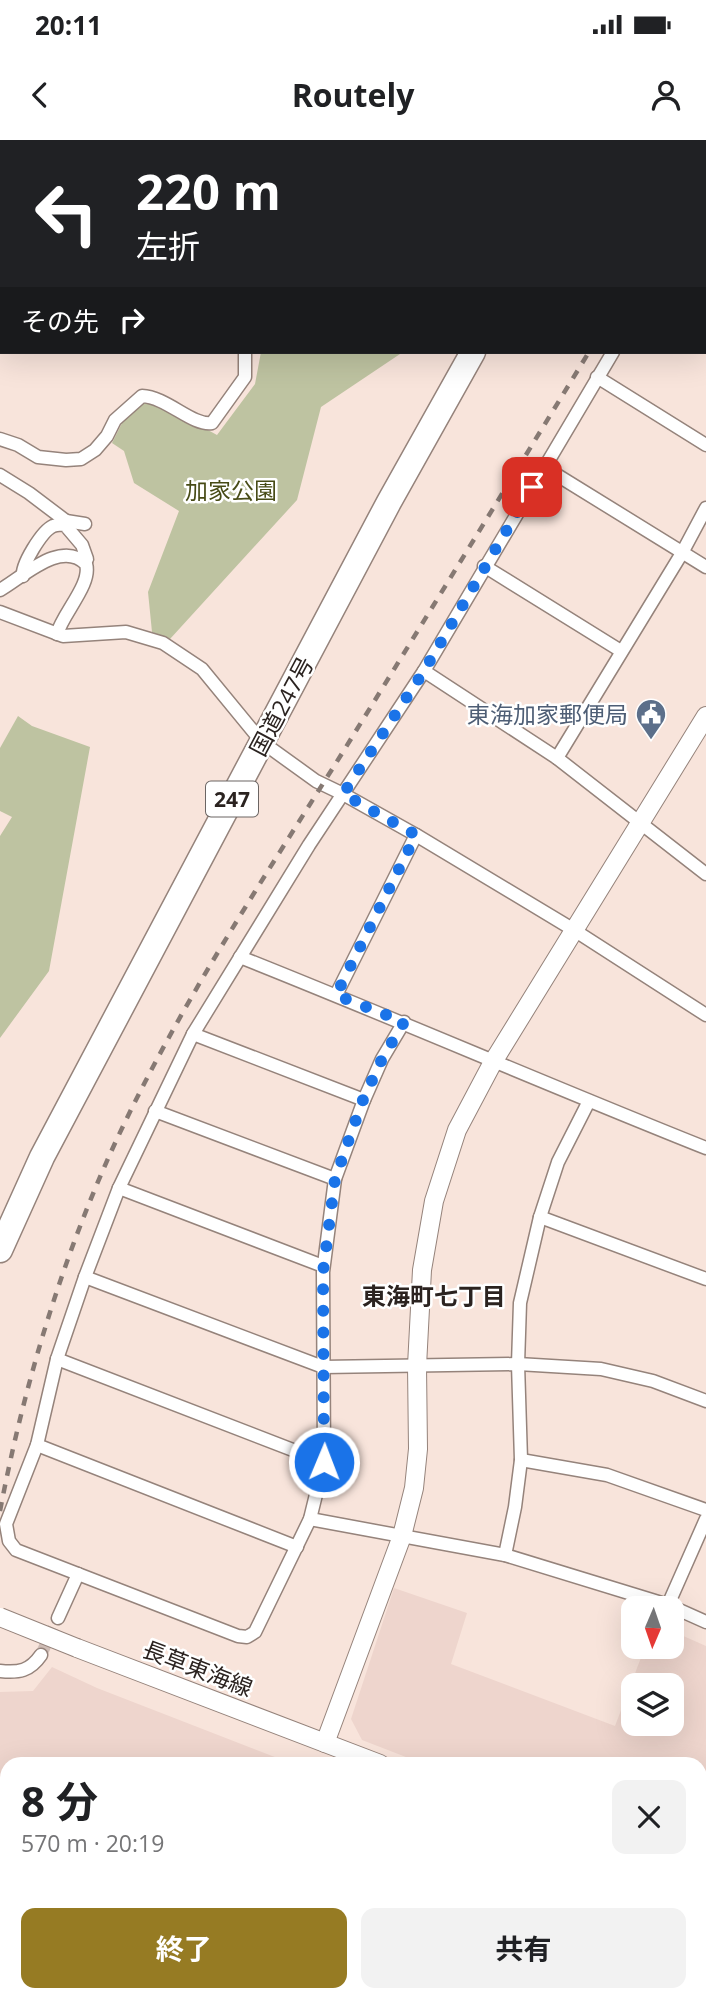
<!DOCTYPE html>
<html lang="ja">
<meta charset="utf-8">
<style>
body{margin:0;font-family:"Open Sans","Noto Sans JP",sans-serif;background:#f2f2f2;color:#202124;height:100vh;display:flex;flex-direction:column;font-size:26px;white-space:nowrap}
*{box-sizing:border-box;margin:0}
p{font-size:23px;color:#757577}
.icon{flex:none;width:38px;height:38px;fill:none;stroke:currentColor;stroke-width:2;stroke-linecap:round;stroke-linejoin:round}
.map{position:relative;flex:1;overflow:hidden}
.details{position:absolute;left:0px;top:1617px;width:707px;height:245px;display:flex;flex-direction:column;background:#fff;border-radius:21px 21px 0 0;box-shadow:0 7px 28px #0002}
.details>*{flex:none}
.banner{position:absolute;left:0px;top:0px;width:707px;height:214px;box-shadow:0 7px 28px #0002;background:#202124;color:#fff;overflow:hidden}
.needle{width:46px;rotate:182deg}
.buttons{position:absolute;left:621px;top:1456px;display:grid;gap:14px}
.buttons a{display:grid;place-items:center;width:63px;height:63px;border-radius:14px;background:#fff;box-shadow:0 7px 28px #0002;font-size:35px}
.pin{position:absolute;display:grid;place-items:center;width:60px;height:60px;color:#fff;margin:-30px;border-radius:14px;box-shadow:0 4px 10px #0006}
.me{position:absolute;width:77px;margin:-38px;rotate:1deg;stroke-linejoin:round;filter:drop-shadow(0 0 5px #0008)}
.turn{display:flex;align-items:center;gap:24px;height:147px;padding:0 21px;font-size:32px}
.turn .icon{width:91px;height:91px;stroke-width:2.5}
.turn b{display:block;font-size:49px;line-height:60px}
.then{display:flex;align-items:center;height:66px;padding:0 21px;background:#0003;gap:14px;font-size:26px}
.round{display:grid;place-items:center;flex:none;width:74px;height:74px;border-radius:14px;background:#f2f2f2}
.overview{display:flex;align-items:center;justify-content:space-between;height:119px;padding:0 21px}
h1{font-size:42px;font-weight:700;line-height:52px}
.button{display:flex;gap:14px;margin-top:auto;padding:14px 21px}
.button a{flex:1;height:80px;border-radius:14px;background:#967b23;color:#fff;font-size:28px;font-weight:700;line-height:80px;text-align:center}
.button a+a{background:#f2f2f2;color:#202124}
.status{display:flex;justify-content:space-between;align-items:center;height:49px;padding:0 35px;background:#fff;direction:ltr}
.status svg{height:19px;fill:currentColor}
header{display:flex;justify-content:space-between;align-items:center;height:91px;padding:0 21px;background:#fff;font-size:32px;font-weight:700}
.map>svg:first-child{display:block}
.industrial{fill:#eed5cd;fill-rule:evenodd}
.green{fill:#bec3a1}
.lines{fill:none;stroke-linecap:round;stroke-linejoin:round}
.street-tunnel{stroke:#cfbdb6;stroke-width:12;stroke-dasharray:12 6;stroke-linecap:butt}
.lane-casing{stroke:#95837b;stroke-width:9}
.street-casing{stroke:#95837b;stroke-width:15}
.secondary-casing{stroke:#95837b;stroke-width:20}
.highway-casing{stroke:#95837b;stroke-width:27}
.path{stroke:#b7a79f;stroke-width:2.5;stroke-dasharray:2 5;stroke-linecap:butt}
.lane{stroke:#fff;stroke-width:6}
.street{stroke:#fff;stroke-width:12}
.secondary{stroke:#fff;stroke-width:18}
.highway{stroke:#fff;stroke-width:24}
.rail{stroke:#867973;stroke-width:4.5;stroke-dasharray:9 9;stroke-linecap:butt}
.secondary-bridge-casing{stroke:#95837b;stroke-width:20;stroke-linecap:butt}
.secondary-bridge{stroke:#fff;stroke-width:18}
.route{stroke:#1a73e8;stroke-width:12;stroke-dasharray:0 21.6}
.labels{text-anchor:middle;dominant-baseline:central;stroke-width:5;stroke-linejoin:round;paint-order:stroke}
.shield{fill:#fff;stroke:#6b6563;stroke-width:2}
.shield-label{font-size:21px;font-weight:bold;fill:#2b2320}
.park-label{font-size:23px;fill:#474b16;stroke:#fff}
.street-label{font-size:23px;fill:#2b2320;stroke:#fff}
.service-label{font-size:23px;fill:#4e5e75;stroke:#fff;text-anchor:end}
.neighbourhood-label{font-size:24px;font-weight:bold;fill:#2b2320;stroke:#fff}
</style>
<div class="status"><b>20:11</b><svg viewBox="0 0 49 12"><path d="M0 12V9h3v3zM5 12V6h3v6zM10 12V3h3v9zM15 12V0h3v12zM26 1h20v11H26zM47 4h2v5h-2z"/></svg></div>
<header><svg class="icon" aria-label="back" viewBox="0 0 24 24"><path d="M15 5l-7 7 7 7"/></svg>Routely<svg class="icon" aria-label="person" viewBox="0 0 24 24"><circle cx="12" cy="8" r="4"/><path d="M4 21q1-7 8-7t8 7"/></svg></header>
<div class="map">
<svg width="706" height="1862" viewBox="0 0 706 1862">
<rect width="100%" height="100%" fill="#f8e4db"/>
<g class="industrial">
<path d="M 394,1448 L 467,1473 L 451,1524 L 615,1586 L 645,1507 L 672,1507 L 672,1491 L 706,1506 L 706,1730 L 700,1728 L 700,1624 L 424,1624 L 362,1600 L 351,1579 ZM 634,1545 L 672,1545 L 672,1584 L 634,1584 Z"/>
<polygon points="52,1527 97,1548 293,1624 7,1624 7,1855 700,1855 700,1781 706,1783 706,1862 0,1862 0,1552 33,1551"/>
</g>
<g class="green">
<polygon points="261,212 403,212 321,267 297,360 170,499 152,492 148,452 179,371 134,343 124,311 112,303 122,283 141,263 157,262 217,295 255,244"/>
<polygon points="18,576 32,586 90,607 49,831 0,898 0,696 12,677 0,671 0,608"/>
</g>
<g class="lines">
<polyline class="street-tunnel" points="41,1515 58,1478"/>
<g class="lane-casing">
<g id="lane">
<polyline points="0,1743 7,1745"/>
<polyline points="327,1855 348,1862"/>
</g>
</g>
<g class="street-casing">
<g id="street">
<polyline points="93,0 94,2"/>
<polyline points="142,2 145,0"/>
<polyline points="366,2 368,0"/>
<polyline points="0,162 2,161"/>
<polyline points="705,177 706,177"/>
<polyline points="597,237 706,305"/>
<path d="M 0,299 L 18,305 L 38,317 L 66,320 L 81,319 L 95,310 L 107,296 L 115,280 L 142,256 C 167,257 192,286 212,283 L 245,237 L 245,212"/>
<polyline points="544,327 706,427"/>
<polyline points="0,335 29,353 66,381"/>
<polyline points="65,385 66,381 85,384"/>
<polyline points="484,426 621,511"/>
<path d="M 23,436 C 21,425 42,391 53,386 C 58,384 60,385 65,385 L 82,405 L 87,419 L 85,422"/>
<path d="M 0,450 C 23,437 61,399 86,424 C 92,444 63,473 57,494"/>
<polyline points="0,472 63,496 126,492 163,503 202,529 262,602 316,641 343,654 416,695 574,790 706,875"/>
<polyline points="424,531 557,618 706,734"/>
<polyline points="557,618 682,413 706,368"/>
<path d="M 240,817 C 396,879 550,946 706,1008"/>
<polyline points="336,855 416,695"/>
<polyline points="404,882 382,919 364,960 335,1039 323,1132 324,1322 310,1379 255,1492 247,1497 238,1496 16,1410 9,1401 6,1384 37,1305 57,1219 85,1137 119,1048 193,894 309,705 424,531 613,212"/>
<polyline points="193,894 364,960"/>
<polyline points="155,971 335,1039"/>
<polyline points="119,1048 323,1126"/>
<polyline points="540,1077 706,1139"/>
<polyline points="85,1137 323,1227 518,1224 601,1229 653,1241 706,1261"/>
<polyline points="57,1219 324,1322"/>
<polyline points="37,1305 297,1407"/>
<polyline points="521,1320 607,1335 706,1370"/>
<polyline points="310,1379 505,1415 668,1465 706,1482"/>
<polyline points="505,1415 515,1367 521,1320 518,1224 520,1163 540,1077 558,1022 589,961"/>
<polyline points="668,1465 706,1379"/>
<polyline points="58,1478 78,1434"/>
<path d="M 0,1531 C 19,1533 30,1531 41,1515"/>
</g>
</g>
<g class="secondary-casing">
<g id="secondary">
<polyline points="9,0 11,0"/>
<polyline points="77,1508 380,1624"/>
<polyline points="325,1603 402,1396 414,1348 418,1309 417,1226 422,1130 434,1061 457,990 493,922 706,576"/>
<polyline points="700,1748 706,1750"/>
</g>
</g>
<g class="highway-casing">
<g id="highway">
<polyline points="604,2 605,0"/>
<polyline points="0,1110 42,1017 389,362 473,212"/>
</g>
</g>
<g class="path">
<polyline points="491,2 493,0"/>
<polyline points="0,34 2,32"/>
</g>
<use href="#lane" class="lane"/>
<use href="#street" class="street"/>
<use href="#secondary" class="secondary"/>
<use href="#highway" class="highway"/>
<g class="rail">
<polyline points="705,24 706,23"/>
<path d="M 0,1371 C 24,1245 62,1118 116,1001 C 179,866 262,741 341,615 C 424,481 507,346 589,212"/>
</g>
<g class="secondary-bridge-casing">
<polyline id="secondary-bridge" points="0,1477 77,1508"/>
</g>
<use href="#secondary-bridge" class="secondary-bridge"/>
</g>
<g class="lines">
<polyline class="route" points="324,1322 323,1132 335,1039 363,960 382,919 404,882 336,855 416,695 343,654 424,531 532,347"/>
</g>
<defs>
<g id="civic-pin" transform="scale(1.575)"><path d="M0 17L-7.5 6A9.5 9.5 0 1 1 7.5 6Z" fill="#5c6f8a" stroke="#fff"/><path d="M-.6-6.5H3V-4.5H.6V-3L4-1V1h2V6H-6V1h2V-1L-.6-3ZM-1.2 2.5V6h2.4V2.5Z" fill="#fff"/></g>
</defs>
<g fill-rule="evenodd">
<use href="#civic-pin" x="651" y="574"/>
</g>
<g class="labels">
<rect class="shield" x="206" y="641.5" width="52" height="35" rx="5"/>
<g class="shield-label">
<text x="232" y="659">247</text>
</g>
<g class="park-label">
<text x="231" y="350">加家公園</text>
</g>
<g class="street-label">
<text transform="translate(281 566) rotate(-62)">国道247号</text>
<text transform="translate(198 1528) rotate(21)">長草東海線</text>
</g>
<g class="service-label">
<text x="628" y="574">東海加家郵便局</text>
</g>
<g class="neighbourhood-label">
<text x="434" y="1155">東海町七丁目</text>
</g>
</g>
</svg>
<div class="buttons">
<a><svg class="needle" viewBox="-14 -14 28 28"><path d="M0-13l5 13h-10z" fill="#e53935"/><path d="M0 13l5-13h-10z" fill="#757577"/></svg></a>
<a><svg class="icon" aria-label="layers" viewBox="0 0 24 24"><path d="M12 4l9 5-9 5-9-5zM3 14l9 5 9-5"/></svg></a>
</div>
<div class="pin" style="left:532px;top:347px;background:#d93025"><svg class="icon" aria-label="arrive" viewBox="0 0 24 24"><path d="M6 21V4h12l-3 4 3 4H6"/></svg></div>
<svg class="me" style="left:324px;top:1322px" viewBox="-20 -20 40 40"><circle r="17" fill="#1a73e8" stroke="#fff" stroke-width="3"/><path d="M0-11L8 9 0 5-8 9z" fill="#fff"/></svg>
<div class="banner">
<div class="turn"><svg class="icon" aria-label="left" viewBox="0 0 24 24"><path d="M17 20v-9H6M10 6l-5 5 5 5"/></svg><div><b>220 m</b>左折</div></div>
<div class="then">その先<svg class="icon" aria-label="right" viewBox="0 0 24 24"><path d="M7 20v-9h11M14 6l5 5-5 5"/></svg></div>
</div>
<section class="details">
<div class="overview"><div><h1>8 分</h1><p>570 m · 20:19</p></div><a class="round"><svg class="icon" aria-label="close" viewBox="0 0 24 24"><path d="M6 6l12 12M18 6L6 18"/></svg></a></div>
<div class="button"><a>終了</a><a>共有</a></div>
</section>
</div>
